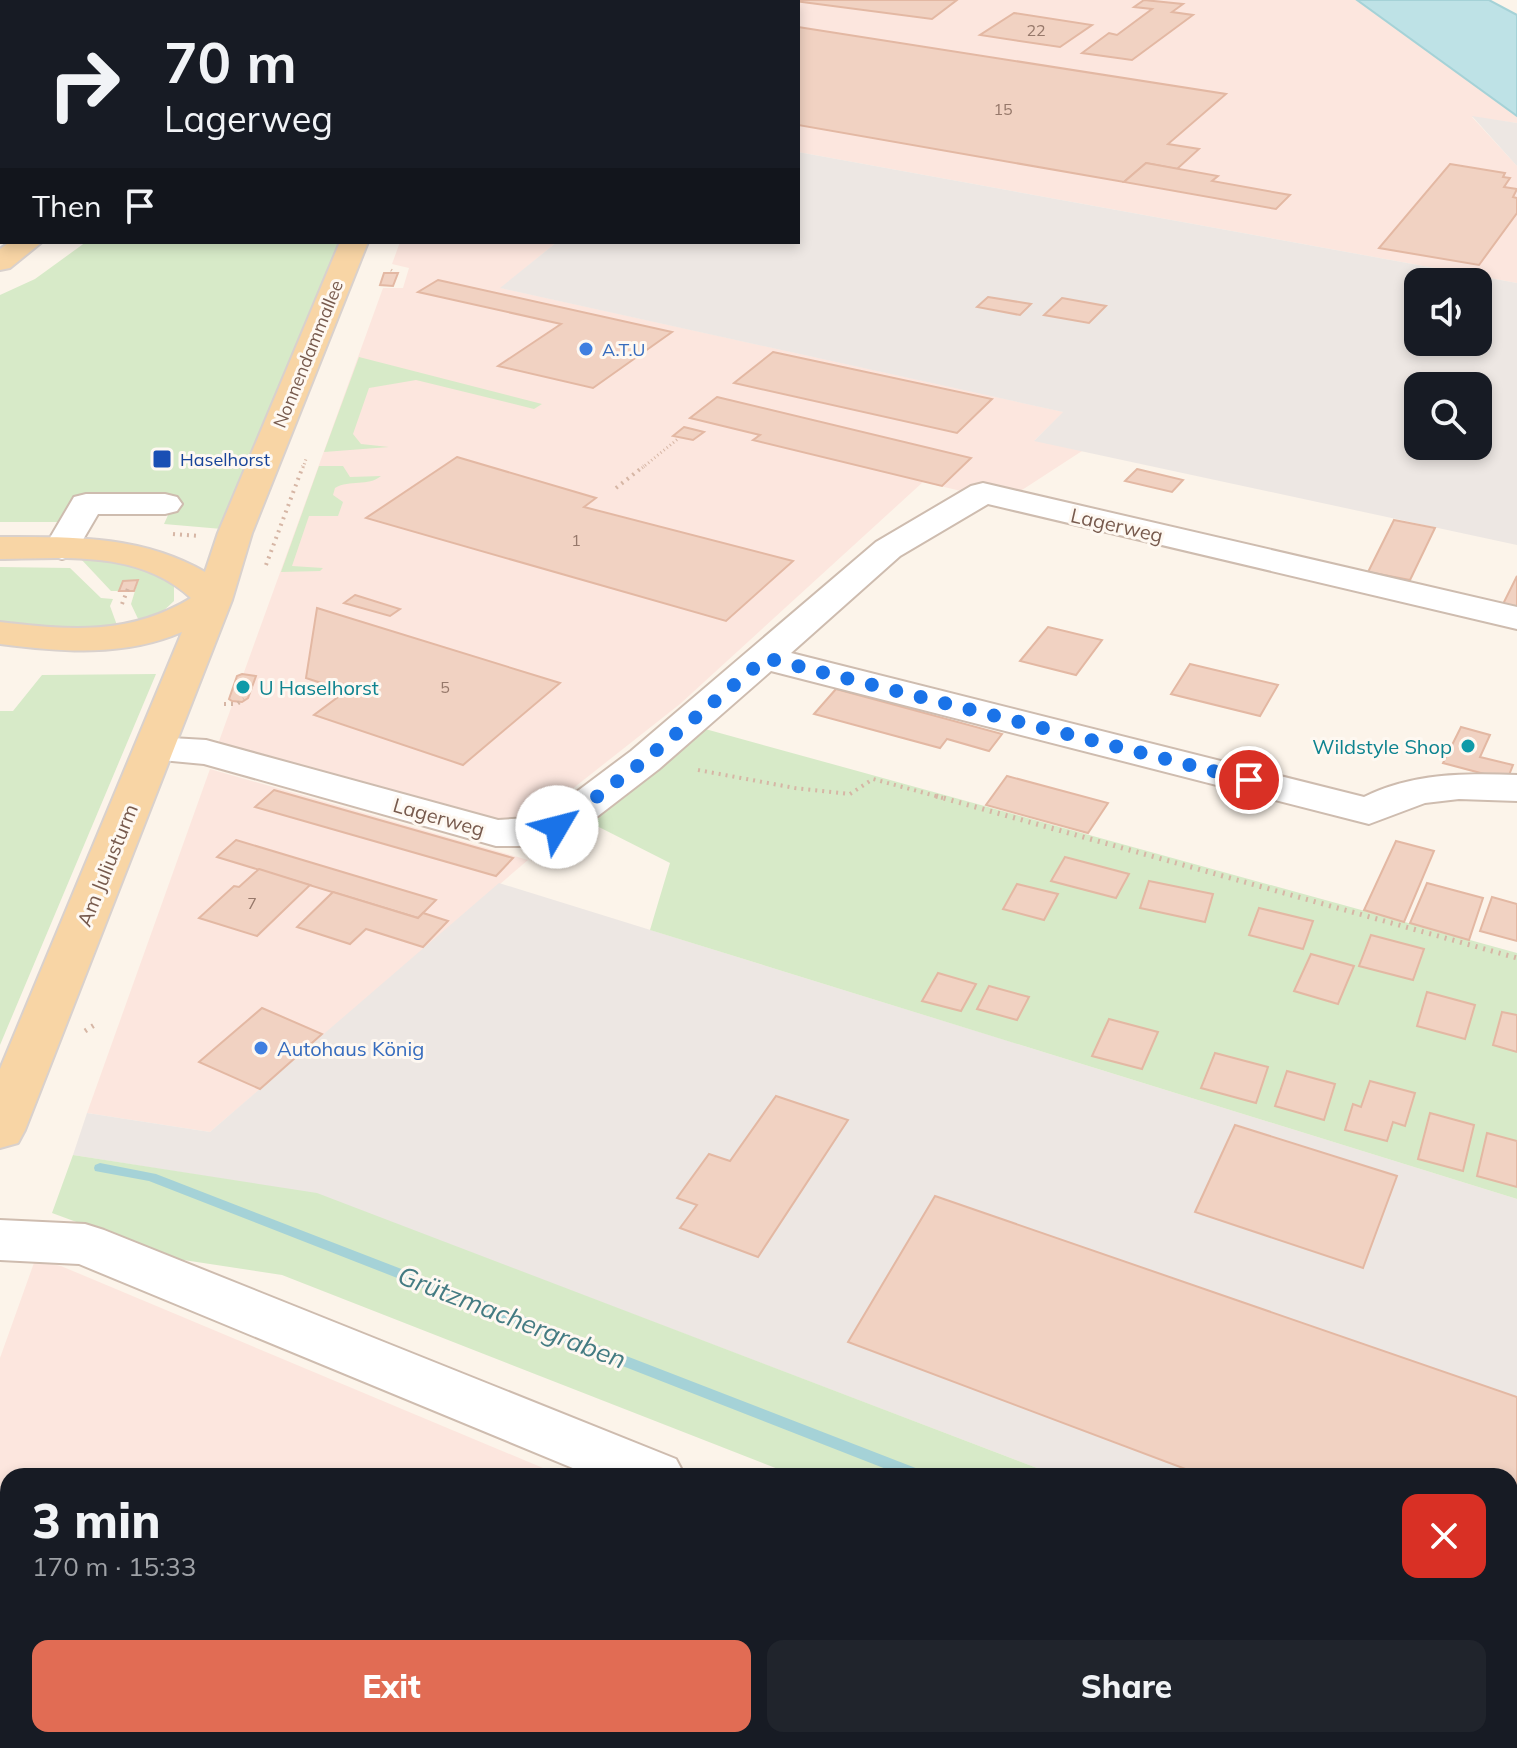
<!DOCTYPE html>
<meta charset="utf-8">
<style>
body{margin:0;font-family:Mulish,sans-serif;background:#20242c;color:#f1f3f6;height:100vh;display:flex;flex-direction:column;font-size:30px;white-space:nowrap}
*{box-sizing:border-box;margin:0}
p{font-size:26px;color:#9ea1a6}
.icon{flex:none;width:44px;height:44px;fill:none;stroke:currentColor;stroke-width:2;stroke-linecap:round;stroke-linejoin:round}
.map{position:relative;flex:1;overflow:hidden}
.drawer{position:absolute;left:0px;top:1468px;width:1518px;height:280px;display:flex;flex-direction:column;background:#171b24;border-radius:24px 24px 0 0;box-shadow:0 4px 12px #0003}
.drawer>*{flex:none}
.hud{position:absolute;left:0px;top:0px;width:800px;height:244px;box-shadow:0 4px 12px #0003;background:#171b24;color:#f1f3f6;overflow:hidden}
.tools{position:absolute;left:1404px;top:268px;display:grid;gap:16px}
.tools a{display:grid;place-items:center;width:88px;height:88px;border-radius:16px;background:#171b24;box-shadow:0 4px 12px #0003;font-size:40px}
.pin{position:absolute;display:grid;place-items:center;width:68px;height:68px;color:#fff;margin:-34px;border:4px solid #fff;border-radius:50%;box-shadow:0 2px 8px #0007}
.me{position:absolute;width:88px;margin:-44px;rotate:53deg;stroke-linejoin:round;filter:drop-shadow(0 0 6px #0008)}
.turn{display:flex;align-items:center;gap:28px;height:168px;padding:0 32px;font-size:36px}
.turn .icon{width:104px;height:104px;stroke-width:2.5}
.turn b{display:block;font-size:56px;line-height:68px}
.then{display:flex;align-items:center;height:76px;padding:0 32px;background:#0003;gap:16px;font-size:30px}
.round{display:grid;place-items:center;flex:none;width:84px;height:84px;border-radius:16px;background:#20242c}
.summary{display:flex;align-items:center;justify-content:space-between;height:136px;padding:0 32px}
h1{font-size:48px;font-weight:800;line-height:60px}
.primary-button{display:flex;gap:16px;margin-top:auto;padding:16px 32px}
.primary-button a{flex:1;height:92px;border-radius:16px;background:#e16c54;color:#fff;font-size:32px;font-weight:800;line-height:92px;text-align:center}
.primary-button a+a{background:#20242c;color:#f1f3f6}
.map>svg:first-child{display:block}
.residential{fill:#f4e6d8}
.commercial{fill:#fce6de}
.industrial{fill:#ede7e3;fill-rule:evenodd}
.green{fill:#d7eac8}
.water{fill:#bee2e6;stroke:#a5d2d7;stroke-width:2}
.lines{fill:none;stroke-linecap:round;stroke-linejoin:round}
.stream{fill:#a5d2d7;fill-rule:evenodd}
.building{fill:#f1d2c2;stroke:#e3b8a3;stroke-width:2}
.minor-casing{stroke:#cebcaf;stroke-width:4}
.major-casing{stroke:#d9d1cd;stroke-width:4}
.path-far2{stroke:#d6b6a5;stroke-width:3;stroke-dasharray:1 3;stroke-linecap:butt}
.path-far1{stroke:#d6b6a5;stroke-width:4;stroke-dasharray:2 5;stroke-linecap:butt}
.path{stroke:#d6b6a5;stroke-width:5;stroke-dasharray:2 6;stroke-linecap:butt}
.minor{fill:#fff;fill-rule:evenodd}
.major{fill:#f8d5a5;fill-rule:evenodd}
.route{stroke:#1a73e8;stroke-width:14;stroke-dasharray:0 25.2}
.shop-dot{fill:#3f7fe0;stroke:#fef8f1;stroke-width:3}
.transit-dot{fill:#1a4fb4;stroke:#fef8f1;stroke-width:3}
.culture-dot{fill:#0f9aa8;stroke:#fef8f1;stroke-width:3}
.labels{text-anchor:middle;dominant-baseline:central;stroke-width:6;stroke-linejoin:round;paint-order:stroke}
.number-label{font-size:16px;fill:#96786a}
.far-shop-label{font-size:18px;fill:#366cbe;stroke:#fef8f1;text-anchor:start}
.far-street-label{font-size:18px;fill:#775a4d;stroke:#fef8f1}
.far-transit-label{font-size:18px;fill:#164399;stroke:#fef8f1;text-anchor:start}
.street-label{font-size:20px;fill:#775a4d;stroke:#fef8f1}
.culture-label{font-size:20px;fill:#0d838f;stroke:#fef8f1;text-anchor:start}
.shop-label{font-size:20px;fill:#366cbe;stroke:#fef8f1;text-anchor:start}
.near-water-label{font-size:26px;font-style:italic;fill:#447b82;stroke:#fef8f1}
</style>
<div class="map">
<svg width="1517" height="1748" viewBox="0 0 1517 1748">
<rect width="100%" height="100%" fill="#fcf4ea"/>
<polygon class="residential" points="0,0 210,0 2,2 0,173"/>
<g class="commercial">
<polygon points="592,0 1357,0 1517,116 1517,123 1472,117 1517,166 1517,283 798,152 798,2 588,2"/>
<polygon points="400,242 557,242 501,288 1064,412 1035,440 1082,451 1022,490 974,485 961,491 923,482 680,704 543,812 521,821 503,822 218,744 383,288 403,288 409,268 392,264"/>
<polygon points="210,769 528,860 210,1132 87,1113"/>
<polygon points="35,1260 61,1266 562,1476 8,1476 8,1740 1193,1740 1212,1748 0,1748 0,1358"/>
</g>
<g class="industrial">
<polygon points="1472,116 1517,123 1517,166"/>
<path d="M 798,152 L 1517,283 L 1517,545 L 1034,441 L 1063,412 L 500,288 L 557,242 L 798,242 ZM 1418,282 L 1478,282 L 1478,342 L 1418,342 ZM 1418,386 L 1478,386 L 1478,446 L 1418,446 Z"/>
<polygon points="499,883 1517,1199 1517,1651 1510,1649 1510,1476 1058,1476 317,1194 73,1155 87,1113 210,1132"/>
</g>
<g class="green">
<polygon points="86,242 343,242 222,529 164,524 177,495 84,495 70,522 0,522 0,295 35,279"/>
<polygon points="359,357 542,404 534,409 416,380 369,388 353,434 361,444 389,447 324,452"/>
<path d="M 319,466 L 343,466 L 350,477 L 381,476 C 368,487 350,479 335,488 L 333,495 L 343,502 L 338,516 L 309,516 L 292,566 L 323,568 L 320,571 L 281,572 Z"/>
<path d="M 80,558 C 111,560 150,564 174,585 L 174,601 L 160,614 L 140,623 L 131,604 L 138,581 L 124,581 L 119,591 L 111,591 Z"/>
<polygon points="0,567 70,568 101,598 113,599 110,606 118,628 83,632 0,624"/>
<polygon points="156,674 0,1045 0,711 13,711 42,675"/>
<polygon points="698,727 1517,953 1517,1199 650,930 670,863 589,822"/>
<polygon points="73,1155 317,1193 1058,1476 796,1476 282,1275 177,1259 52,1213"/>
<polygon points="1510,1649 1517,1651 1517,1748 1493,1748 1473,1740 1510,1740"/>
</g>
<polygon class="water" points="1357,0 1489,0 1517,15 1517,116"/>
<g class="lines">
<g class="stream">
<polygon points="100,1163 156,1174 926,1472 929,1476 904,1476 149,1181 95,1171 94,1168 95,1165"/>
<polygon points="1510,1697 1517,1700 1517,1716 1510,1713"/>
</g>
</g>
<g class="building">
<polygon points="121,0 197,0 120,2"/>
<polygon points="787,0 957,0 932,19"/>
<polygon points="1144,0 1183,4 1172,12 1193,15 1132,60 1082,53 1109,33 1117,35 1152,9 1134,7"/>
<polygon points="1014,13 1092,25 1060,47 980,35"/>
<polygon points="798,27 1226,94 1168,144 1199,149 1177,169 1146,163 1124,182 798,125"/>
<polygon points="1146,163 1218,176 1212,181 1290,195 1276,209 1124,182"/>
<polygon points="1450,164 1505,173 1503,177 1510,178 1504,187 1517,189 1513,197 1517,198 1517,213 1479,265 1379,248"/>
<polygon points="384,273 398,273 393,286 380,285"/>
<polygon points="438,280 672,332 593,388 498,366 561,324 418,292"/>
<polygon points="988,297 1031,304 1020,315 977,307"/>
<polygon points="1062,298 1106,306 1089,323 1044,315"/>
<polygon points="773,352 992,399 957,433 734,383"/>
<polygon points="717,397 971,458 942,486 753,440 760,435 690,418"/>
<polygon points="684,427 704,432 693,440 673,436"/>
<polygon points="457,457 596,498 584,507 793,561 726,621 366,518"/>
<polygon points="1137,469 1183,480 1172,492 1125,481"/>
<polygon points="1394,520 1435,528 1410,580 1368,572"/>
<polygon points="1517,576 1517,610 1502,606"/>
<polygon points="138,580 134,591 119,591 123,581"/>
<polygon points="355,595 400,609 390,616 344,603"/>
<polygon points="317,608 560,683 463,765 314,715 346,691 306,678"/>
<polygon points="1048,627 1102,640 1076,675 1020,661"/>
<polygon points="1190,664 1278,685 1260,716 1171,694"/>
<polygon points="242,674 256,676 248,698 242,702 232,701 229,699 237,676"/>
<polygon points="836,689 1002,734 989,751 947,739 940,748 814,714"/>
<polygon points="1461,727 1490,735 1480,757 1513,765 1507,780 1443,763"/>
<polygon points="1007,776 1108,803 1088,833 986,805"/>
<polygon points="274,790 513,858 496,876 255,807"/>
<polygon points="236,840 436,900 418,918 217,857"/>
<polygon points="1396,841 1434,851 1404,922 1364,910"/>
<polygon points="1065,857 1129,874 1116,898 1051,881"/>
<polygon points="259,869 310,885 257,936 199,918 234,886 239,887"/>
<polygon points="1149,881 1213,894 1205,922 1140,908"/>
<polygon points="1427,883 1483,898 1469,940 1410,923"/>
<polygon points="1017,884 1058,894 1044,920 1003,909"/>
<polygon points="333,892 418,918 423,913 448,921 423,947 366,929 350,944 297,927"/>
<polygon points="1492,897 1517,904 1517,941 1480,931"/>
<polygon points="1259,908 1313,921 1303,949 1249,935"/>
<polygon points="1371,935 1424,949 1413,980 1359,966"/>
<polygon points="1311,954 1354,966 1338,1004 1294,991"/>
<polygon points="938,973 976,984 961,1011 922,1001"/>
<polygon points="989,986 1029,997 1017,1020 977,1009"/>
<polygon points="1427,992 1475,1005 1465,1039 1417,1026"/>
<polygon points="262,1008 322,1034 260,1089 199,1062"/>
<polygon points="1502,1012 1517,1015 1517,1052 1493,1045"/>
<polygon points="1109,1019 1158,1032 1142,1069 1092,1056"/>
<polygon points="1215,1053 1268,1067 1256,1103 1201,1088"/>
<polygon points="1287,1071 1335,1084 1324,1120 1275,1106"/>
<polygon points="1370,1081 1415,1093 1405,1126 1393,1122 1387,1141 1345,1130 1353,1104 1361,1107"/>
<polygon points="776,1096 848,1120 758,1257 680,1228 697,1205 677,1198 709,1154 730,1161"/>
<polygon points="1430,1113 1474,1125 1463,1171 1418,1159"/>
<polygon points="1235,1125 1397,1176 1363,1268 1195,1212"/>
<polygon points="1487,1133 1517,1141 1517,1187 1477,1176"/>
<polygon points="935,1196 1517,1397 1517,1594 1510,1592 1510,1476 1204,1476 848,1342"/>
</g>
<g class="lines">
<g class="minor-casing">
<g id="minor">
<rect x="218" y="0" width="20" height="2"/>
<rect x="0" y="173" width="2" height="16"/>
<path d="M 983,483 L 1517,607 L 1517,629 L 988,504 L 900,556 L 791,653 L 1364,797 C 1412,773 1465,773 1517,775 L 1517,801 L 1459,799 L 1425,803 L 1369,824 L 771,671 L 659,769 L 572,836 L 527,846 L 496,846 L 204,764 L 140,758 L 134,749 L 140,740 L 154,737 L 206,740 L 498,820 L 543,817 L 631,751 L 876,542 L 971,486 Z"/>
<polygon points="86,494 165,494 177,497 182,504 177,511 165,514 98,514 74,555 62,559 50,555 44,548 74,497"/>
<polygon points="0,1220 85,1224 104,1230 676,1459 685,1476 592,1476 79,1264 0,1260"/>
<rect x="0" y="1515" width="8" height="52"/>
<rect x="540" y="1740" width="68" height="8"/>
<polygon points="1271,1740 1354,1740 1358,1748 1275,1748"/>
</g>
</g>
<g class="major-casing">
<g id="major">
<polygon points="10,242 42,242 10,268 0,270 0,249"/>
<path d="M 340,242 L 368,242 L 252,533 L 232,600 L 25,1130 L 18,1143 L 0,1148 L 0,1069 L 182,632 C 125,657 61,652 0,644 L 0,622 C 70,630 128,636 191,598 C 139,550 66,558 0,559 L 0,537 C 72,537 141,535 205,572 L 218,533 Z"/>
</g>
</g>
<g class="path-far2">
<polyline points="612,0 625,2"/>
<polyline points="257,1 322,0"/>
<polyline points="34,2 37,0"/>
<polyline points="450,2 454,0"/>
<polyline points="578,2 582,0"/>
<polyline points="391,270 394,272"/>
<polyline points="303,468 306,459"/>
<polyline points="642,468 679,438"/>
</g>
<g class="path-far1">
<polyline points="616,488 644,466"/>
<polyline points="173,534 199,536"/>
<polyline points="266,565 303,466"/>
<polyline points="122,604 129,586"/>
<polyline points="224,704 237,704 244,699"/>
<polyline points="698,770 795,788 850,794 873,779 943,798"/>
</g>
<g class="path">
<polyline points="936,796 1517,958"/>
<polyline points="85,1031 96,1024"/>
</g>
<use href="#minor" class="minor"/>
<use href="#major" class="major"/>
</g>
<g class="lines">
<polyline class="route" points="557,827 645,760 766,658 1249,780"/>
</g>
<g class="shop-dot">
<circle cx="586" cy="349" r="8"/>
<circle cx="261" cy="1048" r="8"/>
</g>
<rect class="transit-dot" x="152" y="449" width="20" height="20" rx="4"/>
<g class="culture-dot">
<circle cx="243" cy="687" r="8"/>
<circle cx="1468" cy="746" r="8"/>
</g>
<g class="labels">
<g class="number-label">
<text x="1036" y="30">22</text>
<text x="1003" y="109">15</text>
<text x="576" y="540">1</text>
<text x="445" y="687">5</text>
<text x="252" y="903">7</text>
</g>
<g class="far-shop-label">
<text x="602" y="349">A.T.U</text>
</g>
<g class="far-street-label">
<text transform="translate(308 354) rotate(-68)">Nonnendammallee</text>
</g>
<g class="far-transit-label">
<text x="180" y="459">Haselhorst</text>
</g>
<g class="street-label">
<text transform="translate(1117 525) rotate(13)">Lagerweg</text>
<text transform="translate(439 817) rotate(16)">Lagerweg</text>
<text transform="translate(107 865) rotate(-68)">Am Juliusturm</text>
</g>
<g class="culture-label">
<text x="259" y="687">U Haselhorst</text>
<text x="1452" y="746" text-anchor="end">Wildstyle Shop</text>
</g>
<g class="shop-label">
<text x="277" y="1048">Autohaus König</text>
</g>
<g class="near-water-label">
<text transform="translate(512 1317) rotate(21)">Grützmachergraben</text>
</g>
</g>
</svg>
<div class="tools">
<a><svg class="icon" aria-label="sound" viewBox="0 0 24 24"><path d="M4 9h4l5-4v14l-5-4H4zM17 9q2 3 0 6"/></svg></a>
<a><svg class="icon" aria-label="search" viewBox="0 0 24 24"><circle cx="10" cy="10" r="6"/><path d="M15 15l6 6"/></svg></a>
</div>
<div class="pin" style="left:1249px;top:780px;background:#d93025"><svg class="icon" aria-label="arrive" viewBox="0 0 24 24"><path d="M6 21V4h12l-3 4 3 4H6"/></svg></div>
<svg class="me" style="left:557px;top:827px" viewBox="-20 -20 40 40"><circle r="19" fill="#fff"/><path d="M0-13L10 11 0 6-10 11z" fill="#1a73e8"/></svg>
<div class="hud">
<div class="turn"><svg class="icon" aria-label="right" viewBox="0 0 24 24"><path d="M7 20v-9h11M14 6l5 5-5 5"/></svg><div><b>70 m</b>Lagerweg</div></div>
<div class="then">Then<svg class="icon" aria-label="arrive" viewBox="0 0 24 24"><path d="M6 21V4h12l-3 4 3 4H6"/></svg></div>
</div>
<section class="drawer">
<div class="summary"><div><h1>3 min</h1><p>170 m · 15:33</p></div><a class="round" style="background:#d93025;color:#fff"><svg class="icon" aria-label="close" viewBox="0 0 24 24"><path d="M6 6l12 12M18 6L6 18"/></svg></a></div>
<div class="primary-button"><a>Exit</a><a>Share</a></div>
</section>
</div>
